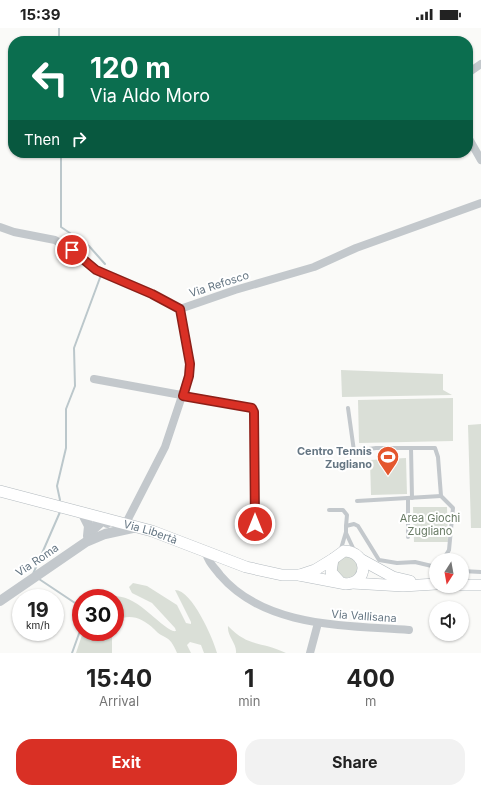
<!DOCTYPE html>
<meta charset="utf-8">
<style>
body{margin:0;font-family:Inter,sans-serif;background:#f2f2f2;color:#222;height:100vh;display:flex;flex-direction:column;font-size:15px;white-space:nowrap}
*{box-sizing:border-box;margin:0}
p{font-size:13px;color:#767676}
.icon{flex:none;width:22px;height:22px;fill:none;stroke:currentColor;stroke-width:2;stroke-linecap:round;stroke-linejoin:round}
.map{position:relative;height:625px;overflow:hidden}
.details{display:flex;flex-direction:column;background:#fff;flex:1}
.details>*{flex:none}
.hud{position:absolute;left:8px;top:8px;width:465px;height:122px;border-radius:16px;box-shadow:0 1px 3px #0004;background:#0b6e4f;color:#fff;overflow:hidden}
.needle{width:26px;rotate:191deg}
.tools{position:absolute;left:429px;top:525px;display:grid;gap:8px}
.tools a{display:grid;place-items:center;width:40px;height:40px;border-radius:50%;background:#fff;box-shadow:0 1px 3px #0004;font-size:20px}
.speed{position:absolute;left:12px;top:561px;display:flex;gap:8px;font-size:20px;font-weight:700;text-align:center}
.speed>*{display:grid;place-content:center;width:52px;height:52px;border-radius:50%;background:#fff;box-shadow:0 1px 3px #0004;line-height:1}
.speed small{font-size:10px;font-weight:400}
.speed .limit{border:6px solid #d22;background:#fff;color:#111}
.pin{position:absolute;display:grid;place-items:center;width:34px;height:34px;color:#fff;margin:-17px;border:2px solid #fff;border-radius:50%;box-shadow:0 1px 4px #0007}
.me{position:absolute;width:44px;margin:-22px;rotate:0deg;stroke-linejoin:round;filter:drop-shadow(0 0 3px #0008)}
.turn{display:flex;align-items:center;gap:14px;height:84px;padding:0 16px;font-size:18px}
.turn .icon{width:52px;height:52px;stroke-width:2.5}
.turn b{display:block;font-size:28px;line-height:34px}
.then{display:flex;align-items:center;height:38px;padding:0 16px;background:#0003;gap:8px;font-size:15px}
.eta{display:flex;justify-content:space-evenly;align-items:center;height:68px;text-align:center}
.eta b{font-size:24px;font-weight:700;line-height:28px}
.button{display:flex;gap:8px;margin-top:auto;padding:8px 16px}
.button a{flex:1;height:46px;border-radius:16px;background:#d93025;color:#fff;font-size:16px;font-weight:700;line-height:46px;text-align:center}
.button a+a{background:#f2f2f2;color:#222}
.status{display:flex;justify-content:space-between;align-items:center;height:28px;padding:0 20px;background:#fff;direction:ltr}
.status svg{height:11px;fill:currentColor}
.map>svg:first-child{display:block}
.green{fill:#dadfd7}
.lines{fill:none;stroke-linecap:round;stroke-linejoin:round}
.stream{stroke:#bbc7cb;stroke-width:2}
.secondary-casing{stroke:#b3babf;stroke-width:12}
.service{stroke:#c3c8cc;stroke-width:4}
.minor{stroke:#c3c8cc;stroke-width:8}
.tertiary{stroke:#c3c8cc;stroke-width:10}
.secondary{stroke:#fff;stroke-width:11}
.route-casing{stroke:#8d1f18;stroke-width:10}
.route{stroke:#d93025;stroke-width:7}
.labels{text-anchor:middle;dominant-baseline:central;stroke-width:4;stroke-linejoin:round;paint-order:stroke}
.street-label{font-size:11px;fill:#657683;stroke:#fff}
.poi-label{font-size:11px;font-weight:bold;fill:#657683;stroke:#fff;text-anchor:end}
.park-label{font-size:11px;fill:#687a64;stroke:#fff}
</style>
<div class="status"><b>15:39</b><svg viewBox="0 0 49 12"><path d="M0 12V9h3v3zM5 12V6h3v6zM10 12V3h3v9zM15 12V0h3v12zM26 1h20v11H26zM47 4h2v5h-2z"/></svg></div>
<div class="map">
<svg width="481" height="625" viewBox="0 0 481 625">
<rect width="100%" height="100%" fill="#fafaf8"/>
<g class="green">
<polygon points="341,342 443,346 443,362 452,367 342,369"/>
<polygon points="453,370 453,413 359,415 358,372"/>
<polygon points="481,396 481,500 471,500 468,397"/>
<polygon points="406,430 407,466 371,467 370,432"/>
<polygon points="413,479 447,479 448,514 414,514"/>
<circle cx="347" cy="539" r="11"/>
<path d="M 133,555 L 147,558 L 177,577 L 186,595 L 191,596 L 191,594 L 175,562 C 192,562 213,610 217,625 L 204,625 L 201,617 L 190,614 L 187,617 L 191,625 L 177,625 C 169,605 165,613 154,601 C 142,590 130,585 115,593 L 115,570 L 108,570 C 134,559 164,606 176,603 L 175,600 L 152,575 L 132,565 L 129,559 Z"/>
<path d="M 228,598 C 249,620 262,613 286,625 L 236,625 C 237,615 227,609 228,598 Z"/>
<polygon points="83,604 112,604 112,625 76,625"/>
</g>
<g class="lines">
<g class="stream">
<polyline points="59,0 59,13"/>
<polyline points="61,125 61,199 89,218 105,236"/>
<polyline points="60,472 57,458 66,420 66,381 75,358 74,320 101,247"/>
<polyline points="33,546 60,484"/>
<polyline points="39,551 81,579"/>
<polyline points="72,625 81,600"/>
</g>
<g class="secondary-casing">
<g id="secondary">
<path id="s1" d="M 0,463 L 152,503 L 246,539 L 282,547 L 299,547 L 346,556 C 369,555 369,524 344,523 L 333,531 L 331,544 L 340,554"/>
<polyline points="362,532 393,549 410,553"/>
<polyline points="300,547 315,542 333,531"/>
<polyline points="352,555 403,558 436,556"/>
<polyline points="462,557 481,557"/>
</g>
</g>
<g class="service">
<polyline points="348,380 354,423 376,420 435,420 438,429 441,468 453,480 449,522 443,532"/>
<polyline points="411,420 412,470"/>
<polyline points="357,473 441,468"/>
<polyline points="329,482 343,482 347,487 346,498"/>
<polyline points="346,505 354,522"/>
<polyline points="408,509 408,470"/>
<polyline points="340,524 346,504 346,498 354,496 358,498 379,532 397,535 415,534 436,539"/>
<polyline points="462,543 481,544"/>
</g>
<g class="minor">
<polyline points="468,45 481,36"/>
<polyline points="468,109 481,132"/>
<polyline points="0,199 14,204 55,212 72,222 96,242 152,266 180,281"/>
<polyline points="180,281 235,262 314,239 356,220 481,175"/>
<polyline points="94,351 252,380 254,384 255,496"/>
<polyline points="126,495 165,419 189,347 190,335 180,281"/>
<path d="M 206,523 C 207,533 214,539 220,547 C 265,600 345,597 409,602"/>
<polyline points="310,625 318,595"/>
</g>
<g class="tertiary">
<polyline points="82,484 89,498 88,508"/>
<polyline points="89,505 105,490 107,495"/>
<polyline points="0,573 86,514 105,506 137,499"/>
</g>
<use href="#secondary" class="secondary"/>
</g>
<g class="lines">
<g class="route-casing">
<polyline id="route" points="72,222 96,242 152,266 180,281 190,336 189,348 183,368 252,380 254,384 255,496"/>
</g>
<use href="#route" class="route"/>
</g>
<defs>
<g id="stadium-pin" transform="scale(1.15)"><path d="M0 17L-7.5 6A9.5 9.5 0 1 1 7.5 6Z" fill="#e4572e" stroke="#fff"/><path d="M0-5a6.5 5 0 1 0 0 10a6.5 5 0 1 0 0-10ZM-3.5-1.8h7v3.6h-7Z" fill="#fff"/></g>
</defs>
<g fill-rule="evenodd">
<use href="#stadium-pin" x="388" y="429"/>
</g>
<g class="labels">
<g class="street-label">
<text transform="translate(219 256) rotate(-18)">Via Refosco</text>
<text stroke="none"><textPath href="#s1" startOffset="156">Via Libertà</textPath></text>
<text transform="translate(37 532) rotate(-34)">Via Roma</text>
<text transform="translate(364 588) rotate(4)">Via Vallisana</text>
</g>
<g class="poi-label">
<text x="372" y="423">Centro Tennis<tspan x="372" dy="13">Zugliano</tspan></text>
</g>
<g class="park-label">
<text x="430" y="490">Area Giochi<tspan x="430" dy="13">Zugliano</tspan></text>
</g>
</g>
</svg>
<div class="tools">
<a><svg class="needle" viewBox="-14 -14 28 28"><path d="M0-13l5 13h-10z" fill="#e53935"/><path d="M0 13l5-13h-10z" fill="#767676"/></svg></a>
<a><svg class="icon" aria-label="sound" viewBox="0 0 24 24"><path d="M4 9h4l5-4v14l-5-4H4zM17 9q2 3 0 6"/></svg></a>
</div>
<div class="speed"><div>19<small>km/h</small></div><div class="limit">30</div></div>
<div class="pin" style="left:72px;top:222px;background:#d93025"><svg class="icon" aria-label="arrive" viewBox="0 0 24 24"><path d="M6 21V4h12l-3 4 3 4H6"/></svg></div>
<svg class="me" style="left:255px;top:496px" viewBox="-20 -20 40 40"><circle r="17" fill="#d93025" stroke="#fff" stroke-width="3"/><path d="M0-11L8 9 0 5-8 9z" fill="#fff"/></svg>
<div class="hud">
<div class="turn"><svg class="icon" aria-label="left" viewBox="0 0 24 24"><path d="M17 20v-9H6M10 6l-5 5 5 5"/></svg><div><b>120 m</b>Via Aldo Moro</div></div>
<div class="then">Then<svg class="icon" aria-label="right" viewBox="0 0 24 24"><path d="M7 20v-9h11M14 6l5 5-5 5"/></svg></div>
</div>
</div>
<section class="details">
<div class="eta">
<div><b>15:40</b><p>Arrival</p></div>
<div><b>1</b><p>min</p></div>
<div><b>400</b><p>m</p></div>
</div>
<div class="button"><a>Exit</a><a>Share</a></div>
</section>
